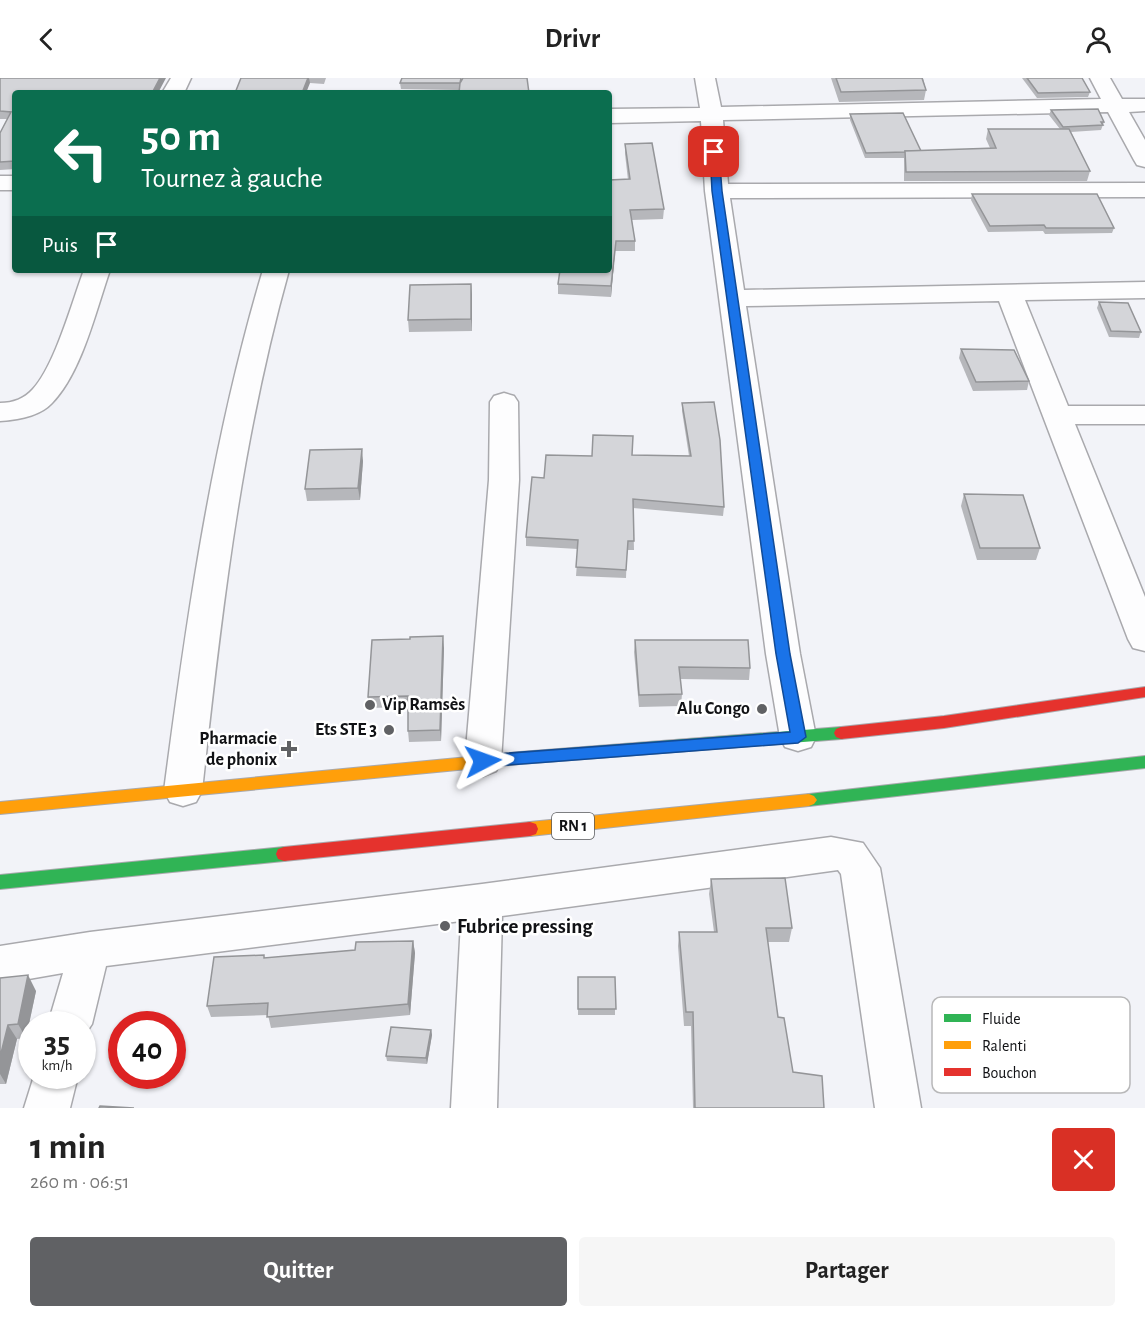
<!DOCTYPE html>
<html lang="fr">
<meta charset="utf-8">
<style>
body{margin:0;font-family:"Alegreya Sans",sans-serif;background:#f6f6f6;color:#222;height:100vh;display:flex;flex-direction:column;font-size:22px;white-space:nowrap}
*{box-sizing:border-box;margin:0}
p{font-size:20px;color:#767676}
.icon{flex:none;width:33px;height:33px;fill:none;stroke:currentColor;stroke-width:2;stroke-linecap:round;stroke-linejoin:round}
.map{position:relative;height:1030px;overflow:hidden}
.side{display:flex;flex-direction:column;background:#fff;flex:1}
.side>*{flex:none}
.banner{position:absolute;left:12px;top:12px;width:600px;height:183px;border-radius:6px;box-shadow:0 2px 4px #0004;background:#0b6e4f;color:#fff;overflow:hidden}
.speed{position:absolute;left:18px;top:933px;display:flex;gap:12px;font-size:30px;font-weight:700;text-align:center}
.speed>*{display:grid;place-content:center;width:78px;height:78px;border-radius:50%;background:#fff;box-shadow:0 2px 4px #0004;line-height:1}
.speed small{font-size:15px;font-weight:400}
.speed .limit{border:9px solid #d22;background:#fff;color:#111}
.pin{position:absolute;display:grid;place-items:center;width:51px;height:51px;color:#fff;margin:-26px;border-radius:12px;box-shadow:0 3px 9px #0006}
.me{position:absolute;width:66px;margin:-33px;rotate:86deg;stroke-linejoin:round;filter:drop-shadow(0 0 4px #0008)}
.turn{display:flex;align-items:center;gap:21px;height:126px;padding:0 30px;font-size:27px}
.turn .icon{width:78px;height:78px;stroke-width:2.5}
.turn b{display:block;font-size:42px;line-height:51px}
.then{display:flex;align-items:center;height:57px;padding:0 30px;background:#0003;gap:12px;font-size:22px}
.round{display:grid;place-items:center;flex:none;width:63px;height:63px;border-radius:6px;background:#f6f6f6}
.headline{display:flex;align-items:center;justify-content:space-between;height:102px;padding:0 30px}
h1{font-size:36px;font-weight:700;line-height:45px}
.action{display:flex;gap:12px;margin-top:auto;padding:12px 30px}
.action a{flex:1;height:69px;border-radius:6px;background:#606164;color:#fff;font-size:24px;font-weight:700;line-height:69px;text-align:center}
.action a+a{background:#f6f6f6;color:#222}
header{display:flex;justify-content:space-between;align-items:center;height:78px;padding:0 30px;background:#fff;font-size:27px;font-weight:700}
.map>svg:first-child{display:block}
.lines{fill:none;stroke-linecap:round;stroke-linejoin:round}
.street-casing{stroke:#a9a9ad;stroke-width:3}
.fast-casing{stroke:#a9a9ad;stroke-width:2}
.slow-casing{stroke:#a9a9ad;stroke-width:2}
.jam-casing{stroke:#a9a9ad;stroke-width:2}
.street{fill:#fdfdfe;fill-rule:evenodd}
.fast{fill:#30b455;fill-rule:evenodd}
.slow{fill:#ff9f0a;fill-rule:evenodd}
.jam{fill:#e5322d;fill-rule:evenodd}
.wall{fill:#b6b7bb}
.shaded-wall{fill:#949598}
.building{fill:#d4d5d9;stroke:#949598;stroke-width:1.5}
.route{fill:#1a73e8;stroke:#114b97;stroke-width:1.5}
.poi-dot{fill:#606164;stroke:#fff;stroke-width:2}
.labels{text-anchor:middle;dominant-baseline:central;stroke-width:5;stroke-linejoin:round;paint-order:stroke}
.shield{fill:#fff;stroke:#58595b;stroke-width:1.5}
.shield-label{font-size:16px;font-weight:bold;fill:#111215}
.poi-label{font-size:18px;font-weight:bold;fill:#111215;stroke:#fff;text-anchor:end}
.near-poi-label{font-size:21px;font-weight:bold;fill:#111215;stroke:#fff;text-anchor:start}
.key{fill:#fff;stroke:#b8b8b9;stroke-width:1.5}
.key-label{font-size:16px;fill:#111215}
</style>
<header><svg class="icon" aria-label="back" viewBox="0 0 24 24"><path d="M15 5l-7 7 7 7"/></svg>Drivr<svg class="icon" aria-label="person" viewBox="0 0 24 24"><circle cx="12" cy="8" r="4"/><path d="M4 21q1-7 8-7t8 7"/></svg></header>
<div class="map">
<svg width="1145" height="1030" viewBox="0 0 1145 1030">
<rect width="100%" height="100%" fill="#f2f3f8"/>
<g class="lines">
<g class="street-casing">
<g id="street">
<polygon points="171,0 191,0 184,15 162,15"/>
<polygon points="695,0 715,0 721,29 1101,21 1090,0 1110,0 1122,21 1145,21 1145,33 1129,34 1145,62 1145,89 1137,87 1134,82 1108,34 723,42 728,106 1145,105 1145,119 730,120 744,212 1145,204 1145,220 1025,222 1068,328 1145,328 1145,346 1075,346 1145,519 1145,573 1133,570 1128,561 999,223 746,228 800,576 816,659 811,669 798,673 785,669 780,659 766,576 705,113 701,43 609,45 609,31 700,30"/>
<rect x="0" y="98" width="15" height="14"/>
<path d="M 84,192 L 110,192 C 96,232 82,294 52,325 C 40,338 17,342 0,343 L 0,325 C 13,325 24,321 33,311 C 55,287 72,224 84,192 Z"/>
<path d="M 263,192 L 289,192 C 241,363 221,537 202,713 L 196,724 L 183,728 L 170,724 L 164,713 C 187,537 212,363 263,192 Z"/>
<polygon points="504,315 514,318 518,324 519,402 501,683 496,693 483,698 470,693 465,683 489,402 490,324 494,318"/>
<polygon points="831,759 863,765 880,790 921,1030 875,1030 841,796 838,792 502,838 497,1030 451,1030 461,843 106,888 92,946 82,961 82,946 48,946 63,895 0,906 0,868 90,854 482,806"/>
<polygon points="34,998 78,998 70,1030 24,1030"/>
</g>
</g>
<g class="fast-casing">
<g id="fast">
<polygon points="841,649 846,651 848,655 846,659 841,661 520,686 515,684 512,680 515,676 520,674"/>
<polygon points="1145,678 1145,690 809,728 804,726 801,722 804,718 809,716"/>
<polygon points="284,769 290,771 292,776 290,781 284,783 0,811 0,797"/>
</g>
</g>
<g class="slow-casing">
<g id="slow">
<polygon points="520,674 525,676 528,680 525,684 520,686 0,736 0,724"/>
<polygon points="809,716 814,718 817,722 814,726 809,728 530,758 524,756 522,751 524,746 530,744"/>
</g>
</g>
<g class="jam-casing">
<g id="jam">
<polygon points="1145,609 1145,619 944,650 841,661 836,659 834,655 836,651 841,649 944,638"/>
<polygon points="530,744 536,746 538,751 536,756 530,758 284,783 278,781 276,776 278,771 284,769"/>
</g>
</g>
<use href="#street" class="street"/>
<use href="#fast" class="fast"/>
<use href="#slow" class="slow"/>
<use href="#jam" class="jam"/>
</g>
<g class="wall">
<polygon points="0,0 15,15 15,91 0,92 0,55 7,41 0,41"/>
<polygon points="241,0 326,0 324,6"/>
<polygon points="527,0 459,12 401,11 400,5"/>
<polygon points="831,0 923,0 926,12 924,22 839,24"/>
<polygon points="1022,0 1082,0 1090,14 1088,19 1037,20"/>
<polygon points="1051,32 1104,44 1101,52 1071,54 1090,93 1087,103 904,103 904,80 865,80 850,42 850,36 921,73 990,70 986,61 988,51 1060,51 1049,37"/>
<polygon points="625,66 664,131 663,141 632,142 635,163 635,173 615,173 611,219 558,216 558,206 628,102 625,76"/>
<polygon points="972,116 1114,150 1112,155 1045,156 1043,153 988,154 971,122"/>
<polygon points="471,206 472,253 409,254 408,242"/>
<polygon points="1099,224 1141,254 1139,260 1109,259 1097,230"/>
<polygon points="961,271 1029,303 1027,312 973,313 959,280"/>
<polygon points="682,325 724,429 723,438 633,430 634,472 627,472 626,500 576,498 578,471 526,468 526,459 544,400 592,378 632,377 689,378 682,333"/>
<polygon points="363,383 360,422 307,423 305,411"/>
<polygon points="964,416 1040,470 1036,482 977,482 961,428"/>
<polygon points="410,561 444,570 441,663 409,664 408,653 408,629 369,630 368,619"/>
<polygon points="635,562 750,590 749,602 680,601 682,616 681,628 639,629 634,574"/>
<polygon points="711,801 792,850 789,864 768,864 778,939 793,994 824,1030 693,1030 691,948 684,948 678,868 679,854 714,854 709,816"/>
<polygon points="413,863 415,875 410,937 271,950 268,937 211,939 207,928 265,880 355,872"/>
<rect x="578" y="899" width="37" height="38"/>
<polygon points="0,900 36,913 26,960 17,961 6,1006 0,1006"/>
<polygon points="431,952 432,957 427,986 387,983 386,978"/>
</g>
<g class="shaded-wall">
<polygon points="160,0 166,0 158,15 152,15"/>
<polygon points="308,0 309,0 310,5 306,15 302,15"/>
<polygon points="616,163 615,173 611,219 611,208"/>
<polygon points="471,206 472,217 472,253 471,241"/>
<polygon points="362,371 363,383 360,422 358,410"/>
<polygon points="443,558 444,570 441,663 440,652"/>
<polygon points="413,863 415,875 410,937 408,926"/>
<polygon points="28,897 36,913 26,960 18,946"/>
<polygon points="8,947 17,961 6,1006 0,996 0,979"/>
<polygon points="431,952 432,957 427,986 426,980"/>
</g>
<g class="building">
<polygon points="0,0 160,0 152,15 15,15 15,83 0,84 0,55 11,34 0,33"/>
<polygon points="241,0 308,0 302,15 235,15"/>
<polygon points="402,0 461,0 460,5 463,0 527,0 529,15 459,15 460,5 400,5"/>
<polygon points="836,0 922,0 926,12 841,14"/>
<polygon points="1027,0 1082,0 1090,14 1038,15"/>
<polygon points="1098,31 1104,44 1101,44 1103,47 1063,49 1051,32"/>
<polygon points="903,35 921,73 905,73 905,74 866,75 850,36"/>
<polygon points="988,51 1069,51 1090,93 906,94 905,73 996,70"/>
<polygon points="652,65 664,131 630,132 635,163 616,163 611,208 558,206 560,192 609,192 609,102 630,101 625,66"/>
<polygon points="972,116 1097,116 1114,150 1046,150 1044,147 990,148"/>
<polygon points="471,206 471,241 408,242 410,207"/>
<polygon points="1099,224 1128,225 1141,254 1111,253"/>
<polygon points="961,271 1014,272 1029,303 976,304"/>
<polygon points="714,324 720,362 724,429 633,421 634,463 628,463 626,492 576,489 578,462 526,459 532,399 544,400 546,377 592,378 593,357 633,358 632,377 691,378 682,325"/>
<polygon points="362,371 358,410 305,411 310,372"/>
<polygon points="964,416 1023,417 1040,470 980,470"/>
<polygon points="443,558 440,652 408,653 408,618 368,619 372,562 410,561 410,559"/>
<polygon points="635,562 748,562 750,590 679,589 682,616 639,617"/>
<polygon points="785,800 792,850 766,850 778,939 784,940 793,994 822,998 824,1030 695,1030 693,934 686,934 679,854 717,854 711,801"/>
<polygon points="413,863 408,926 267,939 268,925 207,928 214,879 264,877 264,880 355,872 356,864"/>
<polygon points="28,897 18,946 8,947 0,979 0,900"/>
<polygon points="578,899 615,899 616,931 578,931"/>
<polygon points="391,949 431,952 426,980 386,978"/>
<polygon points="100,1028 134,1030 99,1030"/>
</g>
<polygon class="route" points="714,71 719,74 722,113 790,576 806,659 798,665 483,689 477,687 475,683 477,678 483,677 790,654 776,576 712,113 710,74"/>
<g class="poi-dot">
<circle cx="370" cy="627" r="6"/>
<circle cx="762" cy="631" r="6"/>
<circle cx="389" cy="652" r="6"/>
<path d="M286 662h6v6h6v6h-6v6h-6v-6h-6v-6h6z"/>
<circle cx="445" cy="848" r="6"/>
</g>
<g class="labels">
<rect class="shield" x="552" y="735" width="42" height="26" rx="4.5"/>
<g class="shield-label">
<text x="573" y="748">RN 1</text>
</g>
<g class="poi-label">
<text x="382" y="627" text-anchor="start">Vip Ramsès</text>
<text x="750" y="631">Alu Congo</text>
<text x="377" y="652">Ets STE 3</text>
<text x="277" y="661">Pharmacie<tspan x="277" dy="21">de phonix</tspan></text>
</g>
<g class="near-poi-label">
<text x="457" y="848">Fubrice pressing</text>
</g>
</g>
<rect x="932" y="919" width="198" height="96" rx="9" class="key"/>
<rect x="944" y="936" width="27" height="8" fill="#30b455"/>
<rect x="944" y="963" width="27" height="8" fill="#ff9f0a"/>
<rect x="944" y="990" width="27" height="8" fill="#e5322d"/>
<g class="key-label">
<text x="982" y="946">Fluide</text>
<text x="982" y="973">Ralenti</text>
<text x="982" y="1000">Bouchon</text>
</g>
</svg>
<div class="speed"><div>35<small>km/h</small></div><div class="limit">40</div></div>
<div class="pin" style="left:714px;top:74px;background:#d93025"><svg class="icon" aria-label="arrive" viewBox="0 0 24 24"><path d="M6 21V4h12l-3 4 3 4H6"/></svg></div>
<svg class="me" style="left:483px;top:683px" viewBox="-20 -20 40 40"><path d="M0-17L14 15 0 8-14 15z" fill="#1a73e8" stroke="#fff" stroke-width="4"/></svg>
<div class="banner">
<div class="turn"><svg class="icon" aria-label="left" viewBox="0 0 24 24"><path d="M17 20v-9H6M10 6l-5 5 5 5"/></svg><div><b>50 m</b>Tournez à gauche</div></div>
<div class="then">Puis<svg class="icon" aria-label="arrive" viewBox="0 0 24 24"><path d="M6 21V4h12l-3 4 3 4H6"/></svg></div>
</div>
</div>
<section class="side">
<div class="headline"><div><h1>1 min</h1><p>260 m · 06:51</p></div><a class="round" style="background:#d93025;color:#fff"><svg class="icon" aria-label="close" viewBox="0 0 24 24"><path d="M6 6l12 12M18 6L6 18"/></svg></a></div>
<div class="action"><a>Quitter</a><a>Partager</a></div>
</section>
